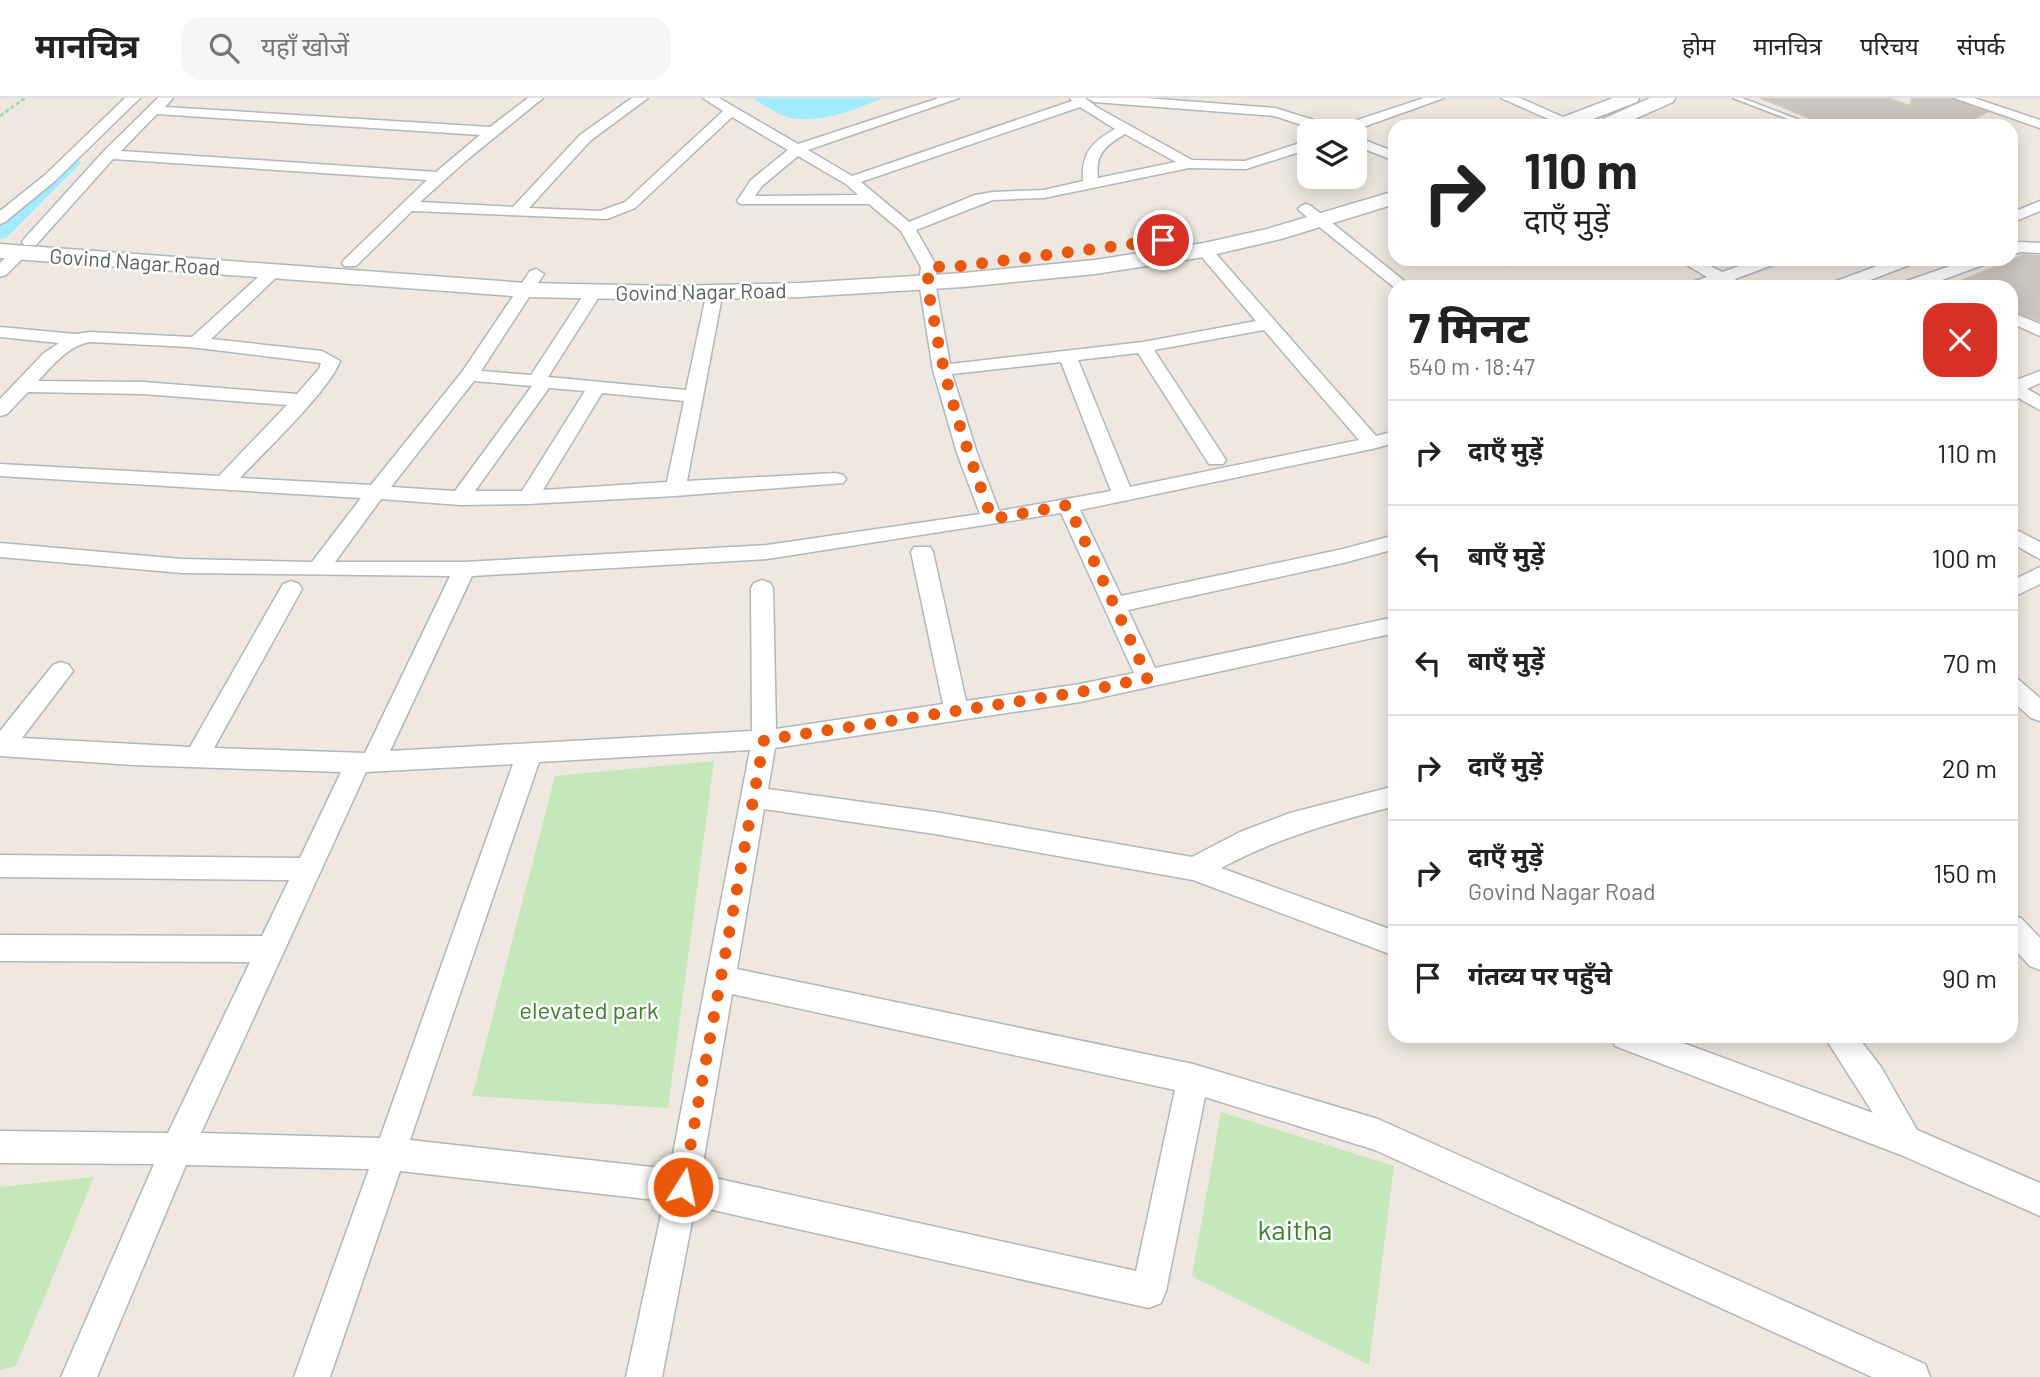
<!DOCTYPE html>
<html lang="hi">
<meta charset="utf-8">
<style>
body{margin:0;font-family:Barlow,"Noto Sans Devanagari",sans-serif;background:#f6f6f6;color:#222;height:100vh;display:flex;flex-direction:column;font-size:26px;white-space:nowrap}
*{box-sizing:border-box;margin:0}
p{font-size:23px;color:#767676}
.icon{flex:none;width:38px;height:38px;fill:none;stroke:currentColor;stroke-width:2;stroke-linecap:round;stroke-linejoin:round}
.map{position:relative;flex:1;overflow:hidden}
.drawer{position:absolute;left:1388px;top:182px;width:630px;height:763px;display:flex;flex-direction:column;background:#fff;border-radius:21px;box-shadow:0 4px 18px #0003}
.drawer>*{flex:none}
.banner{position:absolute;left:1388px;top:21px;width:630px;height:147px;border-radius:21px;box-shadow:0 4px 18px #0003;background:#fff;color:#222;overflow:hidden}
.tools{position:absolute;left:1297px;top:21px;display:grid;gap:14px}
.tools a{display:grid;place-items:center;width:70px;height:70px;border-radius:14px;background:#fff;box-shadow:0 4px 18px #0003;font-size:35px}
.pin{position:absolute;display:grid;place-items:center;width:60px;height:60px;color:#fff;margin:-30px;border:4px solid #fff;border-radius:50%;box-shadow:0 2px 7px #0007}
.me{position:absolute;width:77px;margin:-38px;rotate:10deg;stroke-linejoin:round;filter:drop-shadow(0 0 5px #0008)}
.turn{display:flex;align-items:center;gap:24px;height:147px;padding:0 21px;font-size:32px}
.turn .icon{width:91px;height:91px;stroke-width:2.5}
.turn b{display:block;font-size:49px;line-height:60px}
.round{display:grid;place-items:center;flex:none;width:74px;height:74px;border-radius:21px;background:#f6f6f6}
.head{display:flex;align-items:center;justify-content:space-between;height:119px;padding:0 21px}
h1{font-size:42px;font-weight:800;line-height:52px}
ul{padding:0;list-style:none}
li{display:flex;align-items:center;gap:21px;height:105px;padding:0 21px;border-top:2px solid #e0e0e0}
li div{flex:1}
li b{display:block;font-size:26px}
li em{font-style:normal}
header{display:flex;align-items:center;gap:42px;box-sizing:border-box;height:98px;padding:0 35px;background:#fff;border-bottom:2px solid #e0e0e0}
header strong{font-size:33px}
nav{display:flex;gap:38px;margin-inline-start:auto;font-size:24px}
.search{width:490px;height:63px;background:#f6f6f6;display:flex;align-items:center;gap:18px;box-sizing:border-box;padding:0 24px;border-radius:21px;color:#767676;font-size:26px}
.map>svg:first-child{display:block}
.green{fill:#c4e8ba}
.water{fill:#a0ebff}
.lines{fill:none;stroke-linecap:round;stroke-linejoin:round}
.canal{fill:#a0ebff;fill-rule:evenodd}
.building{fill:#cbc5c0;stroke:#d3c8be;stroke-width:2}
.service-casing{stroke:#b2b6ba;stroke-width:3}
.minor-casing{stroke:#b2b6ba;stroke-width:3}
.secondary-casing{stroke:#b0b7ba;stroke-width:3}
.path{stroke:#9cdc9e;stroke-width:2.5;stroke-dasharray:4.5 2;stroke-linecap:butt}
.service{fill:#fff;fill-rule:evenodd}
.minor{fill:#fff;fill-rule:evenodd}
.secondary{fill:#fff;fill-rule:evenodd}
.route{stroke:#ea580c;stroke-width:12;stroke-dasharray:0 21.6}
.labels{text-anchor:middle;dominant-baseline:central;stroke-width:5;stroke-linejoin:round;paint-order:stroke}
.far-street-label{font-size:21px;fill:#596063;stroke:#fff}
.park-label{font-size:24px;fill:#3a822b;stroke:#fff}
.near-park-label{font-size:28px;fill:#3a822b;stroke:#fff}
</style>
<header>
<strong>मानचित्र</strong>
<div class="search"><svg class="icon" aria-label="search" viewBox="0 0 24 24"><circle cx="10" cy="10" r="6"/><path d="M15 15l6 6"/></svg>यहाँ खोजें</div>
<nav><a>होम</a><a>मानचित्र</a><a>परिचय</a><a>संपर्क</a></nav>
</header>
<div class="map">
<svg width="2040" height="1279" viewBox="0 0 2040 1279">
<rect width="100%" height="100%" fill="#eee8e1"/>
<g class="green">
<polygon points="714,663 668,1010 472,998 555,678"/>
<polygon points="1221,1014 1394,1068 1369,1267 1192,1178"/>
<polygon points="94,1079 16,1268 0,1272 0,1089"/>
</g>
<path class="water" d="M 753,0 L 883,0 C 854,12 818,27 787,19 C 775,15 763,7 753,0 Z"/>
<g class="lines">
<polygon class="canal" points="73,59 81,64 79,67 6,140 0,141 0,126 67,61"/>
</g>
<g class="building">
<polygon points="1761,0 1888,0 1910,8 1912,0 1951,0 1987,14 1959,28 1829,28"/>
<polygon points="2024,157 2040,158 2040,223 2011,212 2011,189 1946,189"/>
</g>
<g class="lines">
<g class="service-casing">
<polygon id="service" points="1733,0 1742,0 1815,28 1806,28"/>
</g>
<g class="minor-casing">
<g id="minor">
<polygon points="125,0 140,0 55,83 5,124 0,126 0,113 45,77"/>
<path d="M 158,0 L 173,0 L 165,9 L 490,29 L 528,0 L 543,0 L 468,61 L 420,104 L 513,109 L 580,37 L 632,0 L 648,0 L 590,43 L 529,110 L 600,113 L 625,104 L 723,13 L 703,0 L 719,0 L 798,46 L 939,0 L 959,0 L 808,52 L 852,78 L 1072,3 L 1070,0 L 1085,0 L 1098,10 L 1192,62 L 1245,63 L 1309,42 L 1309,51 L 1246,71 L 1189,70 L 1044,100 L 993,102 L 916,132 L 937,169 L 935,184 L 950,266 L 1143,244 L 1256,223 L 1196,152 L 1204,147 L 1210,149 L 1376,338 L 1395,333 L 1395,345 L 1372,351 L 1080,412 L 1121,498 L 1343,451 L 1395,437 L 1395,451 L 1343,465 L 1128,512 L 1155,570 L 1395,519 L 1395,535 L 1080,604 L 775,650 L 768,691 L 935,714 L 1192,759 L 1240,734 L 1290,715 L 1395,688 L 1395,708 C 1334,724 1277,740 1221,770 L 1395,833 L 1395,858 L 1193,782 L 935,736 L 764,711 L 737,871 L 1193,966 L 1378,1021 L 1925,1266 L 1930,1279 L 1872,1279 L 1375,1052 L 1205,999 L 1166,1193 L 1161,1205 L 1149,1210 L 695,1108 L 662,1279 L 626,1279 L 664,1103 L 400,1073 L 330,1279 L 294,1279 L 369,1071 L 186,1067 L 97,1279 L 61,1279 L 154,1066 L 0,1065 L 0,1033 L 168,1035 L 250,864 L 0,863 L 0,837 L 262,838 L 289,782 L 0,779 L 0,757 L 300,760 L 341,674 L 133,667 L 0,658 L 0,633 L 53,567 L 61,564 L 69,567 L 73,573 L 22,640 L 190,649 L 283,486 L 291,483 L 299,486 L 302,491 L 214,650 L 365,655 L 450,478 L 182,475 L 0,459 L 0,445 L 182,461 L 312,464 L 361,400 L 0,378 L 0,366 L 219,378 L 287,307 L 143,296 L 28,294 L 7,316 L 0,318 L 0,301 L 44,255 L 59,245 L 0,239 L 0,229 L 76,236 L 90,234 L 192,239 L 267,171 L 279,171 L 281,174 L 279,177 L 211,241 L 322,253 L 340,263 C 330,292 264,354 240,380 L 371,387 L 462,274 L 530,173 L 536,171 L 544,176 L 481,273 L 531,277 L 588,190 L 594,189 L 602,194 L 548,279 L 686,292 L 707,193 L 715,188 L 723,193 L 687,383 L 836,375 L 843,377 L 846,381 L 843,385 L 675,398 L 528,406 L 460,407 L 381,401 L 335,464 L 464,464 L 767,447 L 980,416 L 957,355 L 933,272 L 919,184 L 921,169 L 901,133 L 869,106 L 740,106 L 737,103 L 751,82 L 788,52 L 732,19 L 635,110 L 607,121 L 412,113 L 356,168 L 344,168 L 342,165 L 344,162 L 427,82 L 113,61 L 36,147 L 24,147 L 22,144 L 24,141 L 104,53 ZM 1080,9 L 1115,31 C 1092,44 1081,55 1083,83 L 1044,92 L 993,94 L 975,97 L 909,124 L 861,84 ZM 157,16 L 480,37 L 436,74 L 121,53 ZM 1125,36 L 1176,64 L 1098,80 C 1095,56 1105,48 1125,36 ZM 798,58 L 846,86 L 858,97 L 755,98 L 762,88 ZM 1264,232 L 1359,342 L 1130,389 L 1078,262 L 1138,255 L 1209,366 L 1223,366 L 1226,362 L 1154,252 ZM 90,244 L 190,249 L 321,265 L 319,271 L 297,296 L 143,284 L 38,283 C 52,268 69,247 90,244 ZM 1061,264 L 1111,393 L 999,413 L 977,355 L 952,276 ZM 474,283 L 532,288 L 455,393 L 391,389 ZM 549,290 L 585,293 L 522,393 L 475,393 ZM 602,295 L 684,303 L 667,384 L 543,392 ZM 1061,415 L 1134,575 L 1080,586 L 966,603 L 933,454 L 930,449 L 914,449 L 911,454 L 943,606 L 776,631 L 773,490 L 770,485 L 762,482 L 754,485 L 751,490 L 752,633 L 390,653 L 472,478 L 767,461 ZM 750,652 L 670,1071 L 410,1042 L 539,664 ZM 513,666 L 380,1040 L 201,1035 L 366,674 ZM 732,896 L 1175,992 L 1136,1173 L 701,1077 Z"/>
<polygon points="1087,0 1146,0 1275,10 1336,29 1424,0 1444,0 1352,33 1321,33 1274,18 1094,4"/>
<polygon points="1501,0 1520,0 1583,28 1564,28"/>
<polygon points="1954,0 1974,0 2040,22 2040,30"/>
<polygon points="1354,38 1395,54 1395,63 1354,47"/>
<polygon points="2040,103 2040,113 2011,125 2011,115"/>
<polygon points="1306,106 1311,108 1412,189 1395,190 1301,114 1298,111 1301,108"/>
<polygon points="2020,144 2040,145 2040,155 2021,154 2011,157 2011,147"/>
<polygon points="20,150 28,155 6,177 0,179 0,165 14,152"/>
<polygon points="1521,161 1511,167 1503,162 1504,161"/>
<polygon points="1677,161 1697,161 1722,174 1760,161 1783,161 1781,164 1735,181 1739,185 1735,189 1720,186 1711,189 1687,189 1689,185 1707,179"/>
<polygon points="1896,161 1919,161 1917,164 1852,189 1829,189 1831,185"/>
<polygon points="1970,161 1993,161 1991,164 1923,189 1899,189 1901,185"/>
<polygon points="2011,214 2040,226 2040,238 2011,225"/>
<polygon points="2040,273 2040,285 2027,291 2040,298 2040,312 2011,296 2011,284"/>
<polygon points="2011,429 2040,444 2040,461 2011,445"/>
<polygon points="2040,469 2040,486 2011,500 2011,483"/>
<polygon points="2011,579 2019,582 2040,600 2040,623 2031,620 2011,602"/>
<polygon points="2011,817 2021,820 2040,840 2040,872 2030,868 2011,848"/>
<polygon points="1611,938 1664,938 1873,1015 1824,938 1857,938 1881,969 1917,1032 2040,1085 2040,1118 1901,1057 1615,948"/>
</g>
</g>
<g class="secondary-casing">
<g id="secondary">
<polygon points="1613,0 1639,0 1637,4 1575,28 1547,28 1550,24"/>
<polygon points="1650,0 1675,0 1673,4 1619,28 1605,28 1602,24 1605,20"/>
<polygon points="1395,93 1395,106 1281,141 1204,159 1095,176 963,189 800,199 674,202 526,199 0,160 0,146 526,185 674,188 800,185 963,175 1095,162 1204,145 1267,131"/>
</g>
</g>
<polyline class="path" points="0,18 25,0"/>
<use href="#service" class="service"/>
<use href="#minor" class="minor"/>
<use href="#secondary" class="secondary"/>
</g>
<g class="lines">
<path class="route" d="M 683,1089 L 764,642 L 1080,594 L 1148,580 L 1068,407 L 992,421 C 969,357 946,294 935,227 C 931,207 926,188 929,169 L 960,168 L 1163,142"/>
</g>
<g class="labels">
<g class="far-street-label">
<text transform="translate(135 163) rotate(4)">Govind Nagar Road</text>
<text transform="translate(701 193) rotate(-1)">Govind Nagar Road</text>
</g>
<g class="park-label">
<text x="589" y="911">elevated park</text>
</g>
<g class="near-park-label">
<text x="1295" y="1131">kaitha</text>
</g>
</g>
</svg>
<div class="tools">
<a><svg class="icon" aria-label="layers" viewBox="0 0 24 24"><path d="M12 4l9 5-9 5-9-5zM3 14l9 5 9-5"/></svg></a>
</div>
<div class="pin" style="left:1163px;top:142px;background:#d93025"><svg class="icon" aria-label="arrive" viewBox="0 0 24 24"><path d="M6 21V4h12l-3 4 3 4H6"/></svg></div>
<svg class="me" style="left:683px;top:1089px" viewBox="-20 -20 40 40"><circle r="17" fill="#ea580c" stroke="#fff" stroke-width="3"/><path d="M0-11L8 9 0 5-8 9z" fill="#fff"/></svg>
<div class="banner">
<div class="turn"><svg class="icon" aria-label="right" viewBox="0 0 24 24"><path d="M7 20v-9h11M14 6l5 5-5 5"/></svg><div><b>110 m</b>दाएँ मुड़ें</div></div>
</div>
<section class="drawer">
<div class="head"><div><h1>7 मिनट</h1><p>540 m · 18:47</p></div><a class="round" style="background:#d93025;color:#fff"><svg class="icon" aria-label="close" viewBox="0 0 24 24"><path d="M6 6l12 12M18 6L6 18"/></svg></a></div>
<ul>
<li><svg class="icon" aria-label="right" viewBox="0 0 24 24"><path d="M7 20v-9h11M14 6l5 5-5 5"/></svg><div><b>दाएँ मुड़ें</b></div><em>110 m</em></li>
<li><svg class="icon" aria-label="left" viewBox="0 0 24 24"><path d="M17 20v-9H6M10 6l-5 5 5 5"/></svg><div><b>बाएँ मुड़ें</b></div><em>100 m</em></li>
<li><svg class="icon" aria-label="left" viewBox="0 0 24 24"><path d="M17 20v-9H6M10 6l-5 5 5 5"/></svg><div><b>बाएँ मुड़ें</b></div><em>70 m</em></li>
<li><svg class="icon" aria-label="right" viewBox="0 0 24 24"><path d="M7 20v-9h11M14 6l5 5-5 5"/></svg><div><b>दाएँ मुड़ें</b></div><em>20 m</em></li>
<li><svg class="icon" aria-label="right" viewBox="0 0 24 24"><path d="M7 20v-9h11M14 6l5 5-5 5"/></svg><div><b>दाएँ मुड़ें</b><p>Govind Nagar Road</p></div><em>150 m</em></li>
<li><svg class="icon" aria-label="arrive" viewBox="0 0 24 24"><path d="M6 21V4h12l-3 4 3 4H6"/></svg><div><b>गंतव्य पर पहुँचे</b></div><em>90 m</em></li>
</ul>
</section>
</div>
